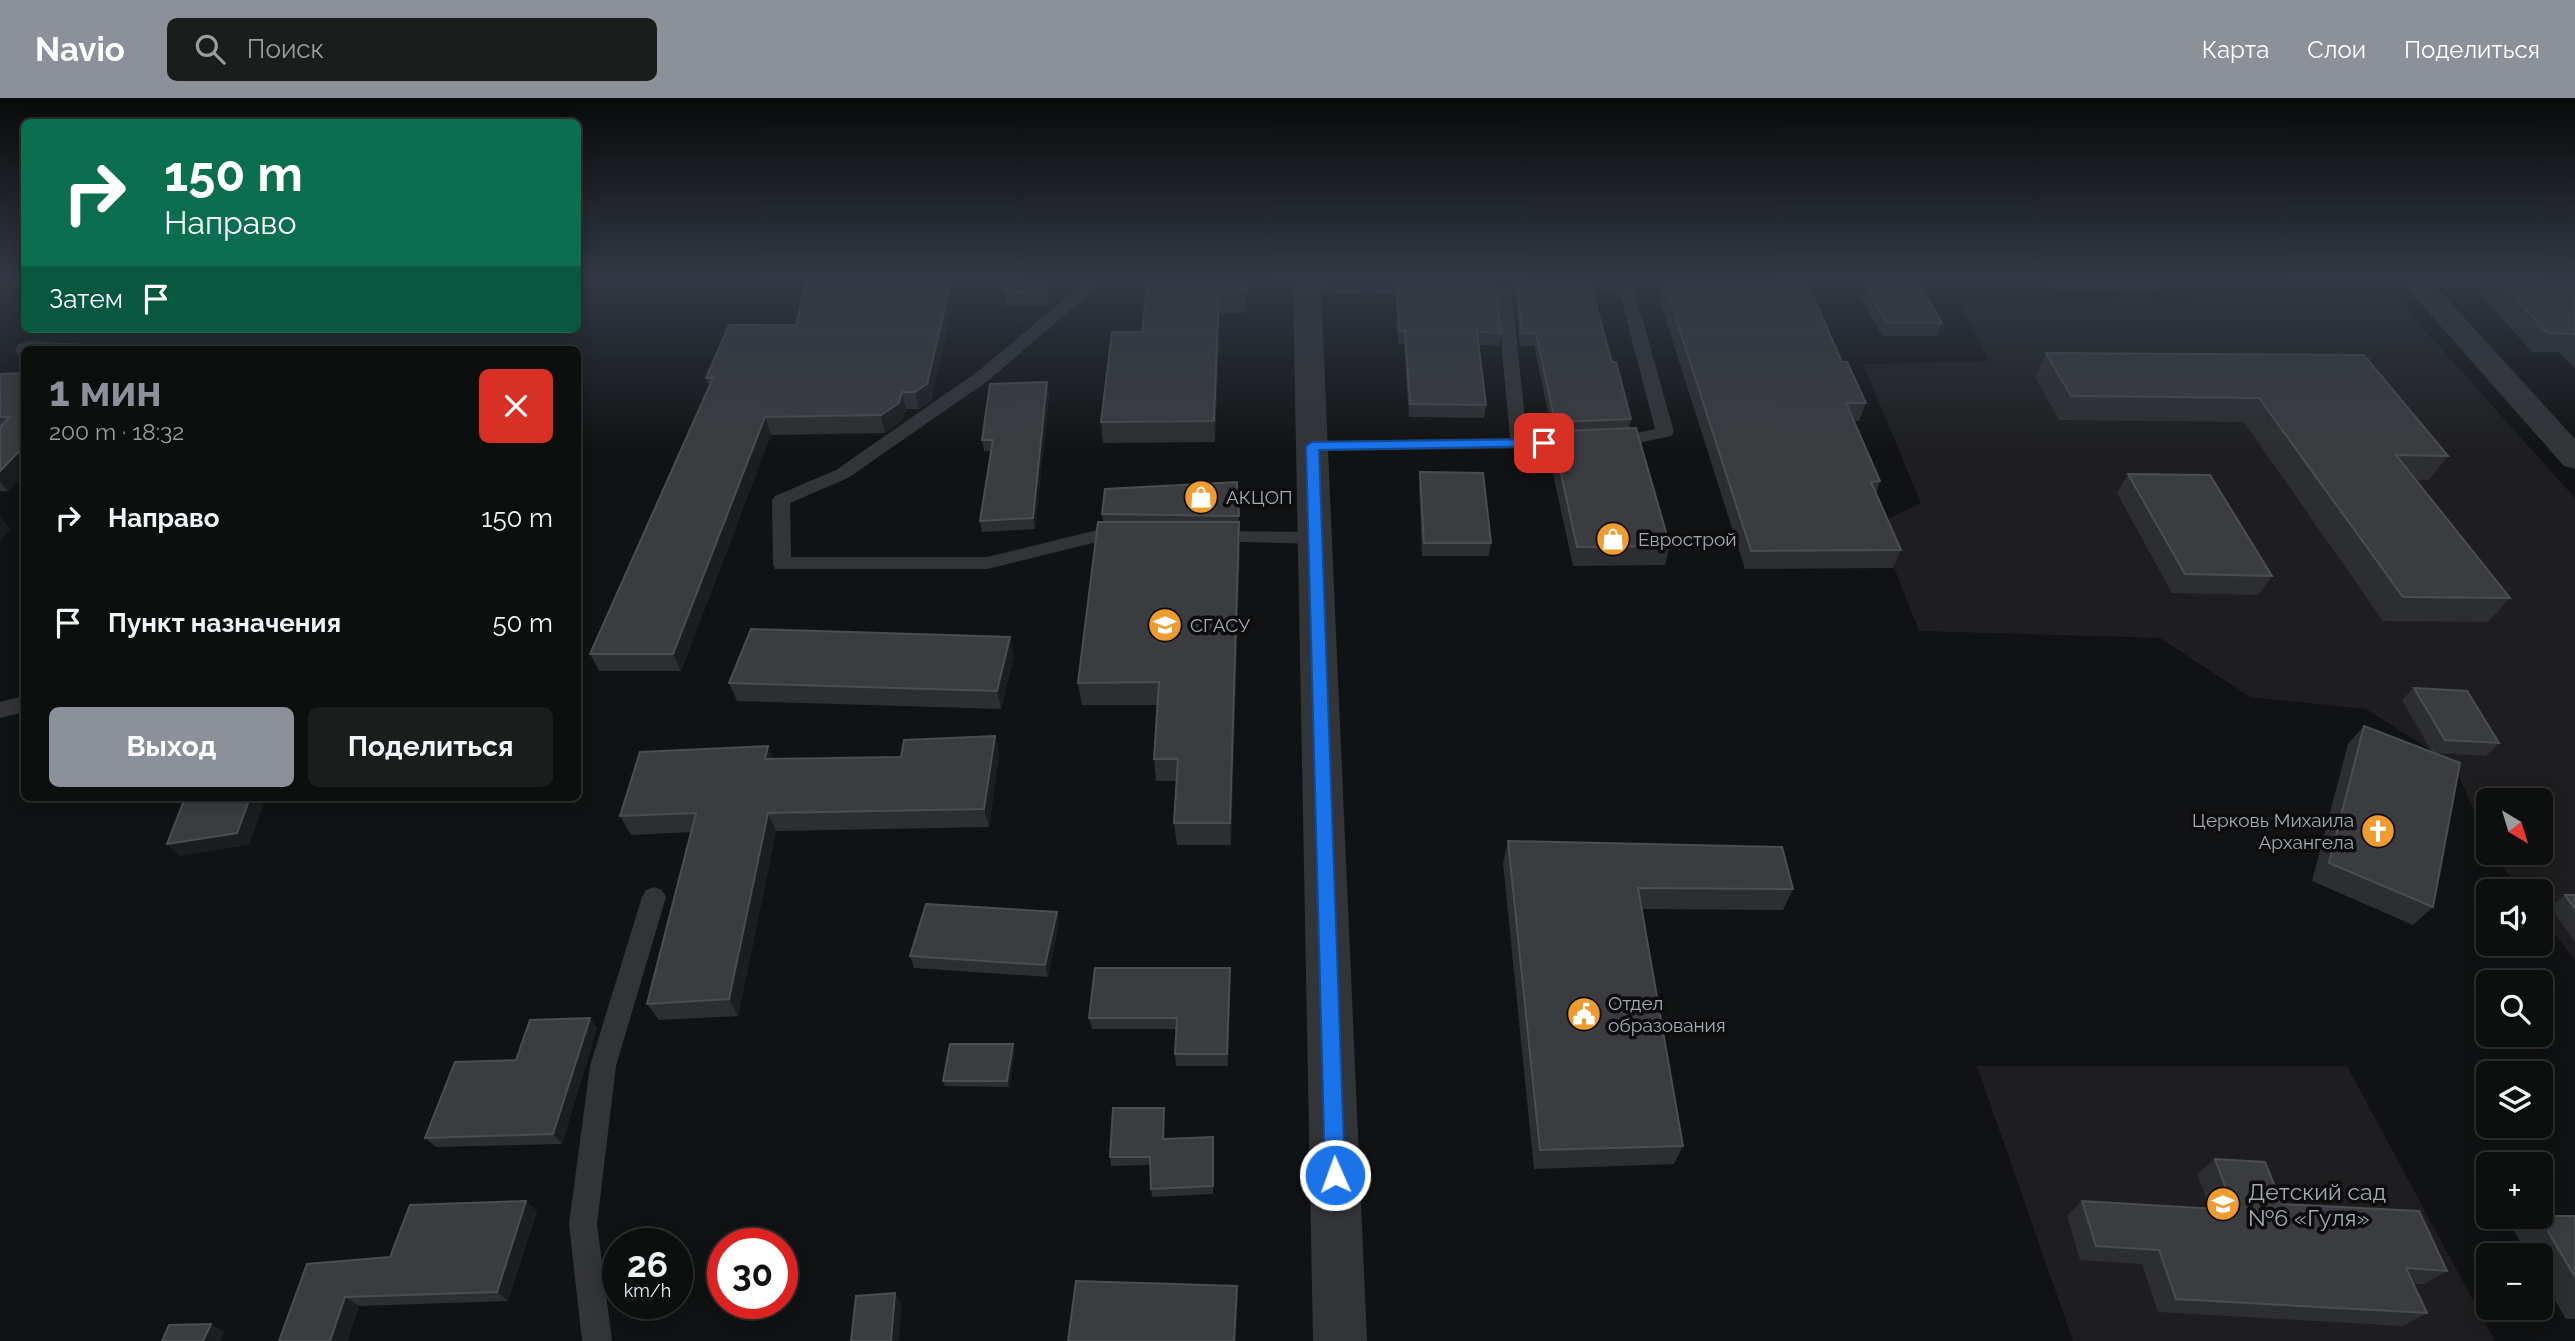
<!DOCTYPE html>
<html lang="ru">
<meta charset="utf-8">
<style>
body{margin:0;font-family:Raleway,sans-serif;background:#1b1c1c;color:#f1f3f6;height:100vh;display:flex;flex-direction:column;font-size:26px;white-space:nowrap}
*{box-sizing:border-box;margin:0}
p{font-size:23px;color:#9a9c9e}
.icon{flex:none;width:38px;height:38px;fill:none;stroke:currentColor;stroke-width:2;stroke-linecap:round;stroke-linejoin:round}
.map{position:relative;flex:1;overflow:hidden}
.details{position:absolute;left:21px;top:248px;width:560px;height:455px;display:flex;flex-direction:column;background:#0d0e0e;border-radius:10px;box-shadow:0 4px 18px #0003,0 0 0 2px #2d2e2e}
.details>*{flex:none}
.top-card{position:absolute;left:21px;top:21px;width:560px;height:214px;border-radius:10px;box-shadow:0 4px 18px #0003,0 0 0 2px #2d2e2e;background:#0b6e4f;color:#fff;overflow:hidden}
.needle{width:46px;rotate:142deg}
.controls{position:absolute;left:2476px;top:690px;display:grid;gap:14px}
.controls a{display:grid;place-items:center;width:77px;height:77px;border-radius:10px;background:#0d0e0e;box-shadow:0 4px 18px #0003,0 0 0 2px #2d2e2e;font-size:35px}
.speed{position:absolute;left:602px;top:1130px;display:flex;gap:14px;font-size:35px;font-weight:700;text-align:center}
.speed>*{display:grid;place-content:center;width:91px;height:91px;border-radius:50%;background:#0d0e0e;box-shadow:0 4px 18px #0003,0 0 0 2px #2d2e2e;line-height:1}
.speed small{font-size:18px;font-weight:400}
.speed .limit{border:10px solid #d22;background:#fff;color:#111}
.pin{position:absolute;display:grid;place-items:center;width:60px;height:60px;color:#fff;margin:-30px;border-radius:14px;box-shadow:0 4px 10px #0006}
.me{position:absolute;width:77px;margin:-38px;rotate:358deg;stroke-linejoin:round;filter:drop-shadow(0 0 5px #0008)}
.turn{display:flex;align-items:center;gap:24px;height:147px;padding:0 28px;font-size:32px}
.turn .icon{width:91px;height:91px;stroke-width:2.5}
.turn b{display:block;font-size:49px;line-height:60px}
.then{display:flex;align-items:center;height:66px;padding:0 28px;background:#0003;gap:14px;font-size:26px}
.round{display:grid;place-items:center;flex:none;width:74px;height:74px;border-radius:10px;background:#1b1c1c}
.overview{display:flex;align-items:center;justify-content:space-between;height:119px;padding:0 28px}
h1{font-size:42px;font-weight:700;line-height:52px;color:#8c9099}
.button{display:flex;gap:14px;margin-top:auto;padding:14px 28px}
.button a{flex:1;height:80px;border-radius:10px;background:#8c9099;color:#fff;font-size:28px;font-weight:700;line-height:80px;text-align:center}
.button a+a{background:#1b1c1c;color:#f1f3f6}
ul{padding:0;list-style:none}
li{display:flex;align-items:center;gap:21px;height:105px;padding:0 28px}
li div{flex:1}
li b{display:block;font-size:26px}
li em{font-style:normal}
header{display:flex;align-items:center;gap:42px;box-sizing:border-box;height:98px;padding:0 35px;background:#8c9099;color:#fff}
header strong{font-size:33px}
nav{display:flex;gap:38px;margin-inline-start:auto;font-size:24px}
.search{width:490px;height:63px;background:#1b1c1c;display:flex;align-items:center;gap:18px;box-sizing:border-box;padding:0 24px;border-radius:10px;color:#9a9c9e;font-size:26px}
.map>svg:first-child{display:block}
.built{fill:#1e1e20}
.lines{fill:none;stroke-linecap:round;stroke-linejoin:round}
.service{fill:#333438;fill-rule:evenodd}
.minor{fill:#333438;fill-rule:evenodd}
.wall{fill:#2d2e31}
.shaded-wall{fill:#1c1d1f}
.building{fill:#3a3c3f;stroke:#4a4d51;stroke-width:2}
.route{fill:#1a73e8;stroke:#114b97;stroke-width:2}
.labels{text-anchor:middle;dominant-baseline:central;stroke-width:7;stroke-linejoin:round;paint-order:stroke}
.poi-label{font-size:19px;fill:#a3aab3;stroke:#0d0d0e;text-anchor:start}
.near-poi-label{font-size:23px;fill:#a3aab3;stroke:#0d0d0e;text-anchor:start}
</style>
<header>
<strong>Navio</strong>
<div class="search"><svg class="icon" aria-label="search" viewBox="0 0 24 24"><circle cx="10" cy="10" r="6"/><path d="M15 15l6 6"/></svg>Поиск</div>
<nav><a>Карта</a><a>Слои</a><a>Поделиться</a></nav>
</header>
<div class="map">
<svg width="2575" height="1243" viewBox="0 0 2575 1243">
<rect width="100%" height="100%" fill="#111213"/>
<g class="built">
<polygon points="2395,199 2575,400 2575,862 2541,819 2541,793 2520,793 2492,754 2541,754 2541,702 2488,702 2488,746 2454,667 2366,611 2250,599 2160,540 1919,533 1877,426 1921,405 1863,266 1989,263 1960,205"/>
<polygon points="1977,968 2347,968 2495,1243 2073,1243"/>
</g>
<g class="lines">
<g class="service">
<polygon points="1090,180 1107,180 989,282 848,380 790,405 791,459 987,459 1097,432 1132,434 1134,438 1132,442 1097,444 987,471 775,471 773,466 772,402 775,398 836,372 977,274"/>
<polygon points="2416,180 2522,180 2524,183 2516,188 2411,188 2408,185"/>
<path d="M 1626,186 L 1634,191 L 1674,334 L 1671,338 L 1619,349 L 1312,353 L 1303,348 L 1312,343 L 1510,340 L 1497,196 L 1465,195 L 1465,189 ZM 1512,196 L 1620,196 L 1655,331 L 1619,339 L 1527,340 Z"/>
<polygon points="1307,187 1424,187 1432,192 1424,197 1302,195 1302,189"/>
<polygon points="1213,433 1316,434 1325,440 1316,446 1206,443 1204,439"/>
<polygon points="24,598 24,614 0,620 0,604"/>
<polygon points="654,789 662,792 666,799 616,968 597,1126 612,1243 582,1243 569,1126 590,968 642,799 646,792"/>
</g>
<g class="minor">
<polygon points="1298,180 1326,180 1321,192 1367,1243 1313,1243 1293,192"/>
<polygon points="2398,180 2428,180 2575,341 2575,371 2564,368"/>
<polygon points="30,243 85,246 89,252 24,252 24,260 19,258 15,252 19,246"/>
</g>
</g>
<g class="wall">
<polygon points="807,180 959,180 931,303 919,311 906,311 903,322 885,335 771,337 681,573 599,573 590,556 709,288 706,280 796,227"/>
<polygon points="1055,180 1049,207 1006,207 1004,194"/>
<polygon points="1246,180 1247,215 1220,215 1215,344 1103,345 1101,324 1142,234"/>
<polygon points="1395,180 1584,180 1583,184 1395,186"/>
<polygon points="1658,180 1805,180 1842,264 1866,305 1859,323 1854,323 1880,383 1876,395 1901,452 1893,470 1745,471 1657,194 1659,183"/>
<polygon points="2041,180 2163,180 2155,195 2046,191"/>
<polygon points="2489,180 2575,180 2575,271 2559,254 2532,254 2479,194"/>
<polygon points="1397,186 1501,235 1499,248 1479,247 1486,307 1484,320 1409,319 1404,246 1398,246 1396,199"/>
<polygon points="1517,186 1612,264 1631,321 1629,330 1670,448 1665,467 1573,468 1550,362 1554,343 1558,343 1559,337 1553,337 1534,248 1520,248 1515,199"/>
<polygon points="1866,186 1942,225 1937,238 1882,238 1861,199"/>
<polygon points="2046,255 2364,257 2448,358 2429,382 2415,382 2510,500 2488,524 2383,523 2244,324 2059,322 2035,279"/>
<polygon points="24,275 8,393 0,393 0,276"/>
<polygon points="1049,296 1035,431 982,434 980,423 991,353 984,353 982,342"/>
<polygon points="1420,374 1491,445 1489,458 1422,458 1419,387"/>
<polygon points="2128,376 2272,478 2258,497 2172,495 2117,395"/>
<polygon points="1237,384 1240,447 1231,747 1177,747 1174,725 1176,683 1156,683 1154,661 1157,607 1082,607 1078,585 1103,424 1102,416"/>
<polygon points="1014,557 1001,611 737,603 729,585"/>
<polygon points="2414,590 2499,645 2486,658 2433,655 2433,809 2413,827 2312,783 2348,646 2364,628 2432,654 2402,602"/>
<polygon points="995,638 999,656 989,729 776,733 738,918 659,922 647,906 692,734 631,737 620,718 774,661 901,659"/>
<polygon points="1508,743 1793,791 1783,812 1641,811 1683,1048 1674,1066 1534,1071 1503,765"/>
<polygon points="2565,797 2575,797 2575,844 2550,809"/>
<polygon points="1059,826 1048,879 914,870 910,858"/>
<polygon points="1230,870 1230,882 1228,968 1176,968 1175,956 1176,931 1092,931 1089,920"/>
<polygon points="597,930 562,1046 436,1049 425,1040 516,962"/>
<polygon points="1013,946 1015,952 1009,989 945,988 943,983"/>
<polygon points="1165,1018 1164,1041 1213,1047 1213,1096 1152,1099 1151,1091 1150,1067 1111,1068 1110,1059"/>
<polygon points="2215,1061 2282,1106 2447,1173 2424,1186 2413,1186 2427,1215 2403,1228 2158,1214 2142,1166 2080,1162 2067,1118 2082,1103 2210,1110 2197,1076"/>
<polygon points="537,1113 508,1203 359,1208 347,1243 279,1243 390,1159"/>
<polygon points="2539,1118 2575,1118 2575,1221 2566,1221 2541,1179 2541,1157 2528,1157 2514,1133"/>
</g>
<g class="shaded-wall">
<polygon points="952,180 959,180 931,303 919,311 915,294"/>
<polygon points="1050,180 1055,180 1049,207 1047,194"/>
<polygon points="1219,195 1220,215 1215,344 1214,323"/>
<polygon points="1047,284 1049,296 1035,431 1033,420"/>
<polygon points="902,294 906,311 903,322 885,335 881,317"/>
<polygon points="765,319 771,337 681,573 673,556"/>
<polygon points="24,348 24,377 8,393 0,384 0,373"/>
<polygon points="0,419 11,431 0,443"/>
<polygon points="1239,424 1240,447 1231,747 1230,725"/>
<polygon points="1010,539 1014,557 1001,611 997,593"/>
<polygon points="995,638 999,656 989,729 984,711"/>
<polygon points="768,648 776,667 765,661"/>
<polygon points="250,700 266,700 249,747 179,758 167,746"/>
<polygon points="768,715 776,733 738,918 729,901"/>
<polygon points="1057,814 1059,826 1048,879 1045,867"/>
<polygon points="1230,870 1230,882 1228,968 1227,956"/>
<polygon points="590,920 597,930 562,1046 553,1036"/>
<polygon points="1013,946 1015,952 1009,989 1007,983"/>
<polygon points="1164,1010 1165,1018 1164,1050 1163,1041"/>
<polygon points="526,1103 537,1113 508,1203 497,1194"/>
<polygon points="1237,1188 1238,1200 1236,1243 1234,1243"/>
<polygon points="895,1195 902,1206 899,1243 891,1243"/>
<polygon points="345,1199 359,1208 347,1243 330,1243"/>
<polygon points="211,1226 224,1234 220,1243 203,1243"/>
</g>
<g class="building">
<polygon points="807,180 952,180 927,286 915,294 902,294 899,305 881,317 765,319 673,556 590,556 713,280 706,280 729,227 796,227"/>
<polygon points="1006,180 1050,180 1047,194 1004,194"/>
<polygon points="1148,180 1246,180 1247,194 1219,195 1214,323 1101,324 1112,234 1142,234"/>
<polygon points="1663,180 1805,180 1842,264 1847,264 1866,305 1846,305 1880,383 1871,384 1901,452 1751,453"/>
<polygon points="2497,180 2575,180 2575,237 2574,236 2547,235"/>
<polygon points="1397,186 1496,186 1501,235 1477,234 1486,307 1410,306 1405,233 1399,233"/>
<polygon points="1517,186 1590,186 1612,264 1616,264 1631,321 1555,324 1536,235 1522,235"/>
<polygon points="1866,186 1920,186 1942,225 1886,225"/>
<polygon points="2046,255 2364,257 2448,358 2396,357 2510,500 2403,499 2259,300 2071,298"/>
<polygon points="24,275 24,348 0,373 0,329 10,319 0,319 0,276"/>
<polygon points="1047,284 1033,420 980,423 993,342 982,342 990,286"/>
<polygon points="1636,330 1670,448 1577,449 1554,343 1562,343 1560,333"/>
<polygon points="1420,374 1483,375 1491,445 1424,445"/>
<polygon points="2128,376 2210,377 2272,478 2185,476"/>
<polygon points="1237,384 1239,418 1102,416 1105,391"/>
<polygon points="1098,424 1239,424 1230,725 1174,725 1178,661 1154,661 1159,584 1078,585"/>
<polygon points="751,531 1010,539 997,593 729,585"/>
<polygon points="2414,590 2467,593 2499,645 2445,642"/>
<polygon points="2364,628 2460,665 2433,809 2329,765"/>
<polygon points="995,638 984,711 768,715 729,901 647,906 696,715 620,718 640,654 768,648 765,661 901,659 904,642"/>
<polygon points="185,700 250,700 237,735 167,746"/>
<polygon points="1508,743 1782,749 1793,791 1638,790 1683,1048 1540,1052"/>
<polygon points="2565,797 2575,797 2575,811"/>
<polygon points="926,806 1057,814 1045,867 910,858"/>
<polygon points="1095,870 1230,870 1227,956 1175,956 1177,920 1089,920"/>
<polygon points="590,920 553,1036 425,1040 455,964 516,962 530,922"/>
<polygon points="950,946 1013,946 1007,983 943,983"/>
<polygon points="1113,1010 1164,1010 1163,1041 1213,1039 1213,1088 1151,1091 1150,1059 1110,1059"/>
<polygon points="2215,1061 2265,1064 2282,1106 2419,1113 2447,1173 2406,1170 2427,1215 2176,1201 2159,1152 2096,1148 2082,1103 2234,1112"/>
<polygon points="526,1103 497,1194 345,1199 330,1243 279,1243 307,1166 390,1159 410,1107"/>
<polygon points="2539,1118 2575,1118 2575,1179"/>
<polygon points="1076,1183 1237,1188 1234,1243 1068,1243"/>
<polygon points="895,1195 891,1243 851,1243 856,1198"/>
<polygon points="211,1226 203,1243 162,1243 169,1227"/>
</g>
<linearGradient id="sky" x2="0" y2="1"><stop stop-color="#090a0a"/><stop offset="0.51" stop-color="#323944"/><stop offset="1" stop-color="#323944" stop-opacity="0"/></linearGradient>
<rect width="2575" height="354" fill="url(#sky)"/>
<polygon class="route" points="1544,341 1551,345 1549,348 1319,352 1345,1077 1342,1084 1335,1087 1328,1084 1325,1077 1306,348 1312,344"/>
<defs>
<g id="shop-disc" transform="scale(1.75)"><circle r="9.5" fill="#ee9c2f" stroke="#0d0d0e"/><path d="M-5-2.5h2.3a2.7 3.5 0 0 1 5.4 0H5L5.5 6h-11ZM-1.5-2.5h3a1.5 2.3 0 0 0-3 0Z" fill="#fff"/></g>
<g id="university-disc" transform="scale(1.75)"><circle r="9.5" fill="#ee9c2f" stroke="#0d0d0e"/><path d="M0-5L7-2L0 1L-7-2ZM-4 1L0 2.5L4 1V4Q0 6-4 4Z" fill="#fff"/></g>
<g id="church-disc" transform="scale(1.75)"><circle r="9.5" fill="#ee9c2f" stroke="#0d0d0e"/><path d="M-1.2-6h2.4v3.5h3.3v2.4h-3.3V6h-2.4V-.1h-3.3v-2.4h3.3Z" fill="#fff"/></g>
<g id="civic-disc" transform="scale(1.75)"><circle r="9.5" fill="#ee9c2f" stroke="#0d0d0e"/><path d="M-.6-6.5H3V-4.5H.6V-3L4-1V1h2V6H-6V1h2V-1L-.6-3ZM-1.2 2.5V6h2.4V2.5Z" fill="#fff"/></g>
<g id="school-disc" transform="scale(1.75)"><circle r="9.5" fill="#ee9c2f" stroke="#0d0d0e"/><path d="M0-5L7-2L0 1L-7-2ZM-4 1L0 2.5L4 1V4Q0 6-4 4Z" fill="#fff"/></g>
</defs>
<g fill-rule="evenodd">
<use href="#shop-disc" x="1201" y="399"/>
<use href="#shop-disc" x="1613" y="441"/>
<use href="#university-disc" x="1165" y="527"/>
<use href="#church-disc" x="2378" y="733"/>
<use href="#civic-disc" x="1584" y="916"/>
<use href="#school-disc" x="2223" y="1106"/>
</g>
<g class="labels">
<g class="poi-label">
<text x="1226" y="399">АКЦОП</text>
<text x="1638" y="441">Еврострой</text>
<text x="1190" y="527">СГАСУ</text>
<text x="2354" y="722" text-anchor="end">Церковь Михаила<tspan x="2354" dy="22">Архангела</tspan></text>
<text x="1608" y="905">Отдел<tspan x="1608" dy="22">образования</tspan></text>
</g>
<g class="near-poi-label">
<text x="2248" y="1093">Детский сад<tspan x="2248" dy="26">№6 «Гуля»</tspan></text>
</g>
</g>
</svg>
<div class="controls">
<a><svg class="needle" viewBox="-14 -14 28 28"><path d="M0-13l5 13h-10z" fill="#e53935"/><path d="M0 13l5-13h-10z" fill="#9a9c9e"/></svg></a>
<a><svg class="icon" aria-label="sound" viewBox="0 0 24 24"><path d="M4 9h4l5-4v14l-5-4H4zM17 9q2 3 0 6"/></svg></a>
<a><svg class="icon" aria-label="search" viewBox="0 0 24 24"><circle cx="10" cy="10" r="6"/><path d="M15 15l6 6"/></svg></a>
<a><svg class="icon" aria-label="layers" viewBox="0 0 24 24"><path d="M12 4l9 5-9 5-9-5zM3 14l9 5 9-5"/></svg></a>
<a>+</a>
<a>−</a>
</div>
<div class="speed"><div>26<small>km/h</small></div><div class="limit">30</div></div>
<div class="pin" style="left:1544px;top:345px;background:#d93025"><svg class="icon" aria-label="arrive" viewBox="0 0 24 24"><path d="M6 21V4h12l-3 4 3 4H6"/></svg></div>
<svg class="me" style="left:1335px;top:1077px" viewBox="-20 -20 40 40"><circle r="17" fill="#1a73e8" stroke="#fff" stroke-width="3"/><path d="M0-11L8 9 0 5-8 9z" fill="#fff"/></svg>
<div class="top-card">
<div class="turn"><svg class="icon" aria-label="right" viewBox="0 0 24 24"><path d="M7 20v-9h11M14 6l5 5-5 5"/></svg><div><b>150 m</b>Направо</div></div>
<div class="then">Затем<svg class="icon" aria-label="arrive" viewBox="0 0 24 24"><path d="M6 21V4h12l-3 4 3 4H6"/></svg></div>
</div>
<section class="details">
<div class="overview"><div><h1>1 мин</h1><p>200 m · 18:32</p></div><a class="round" style="background:#d93025;color:#fff"><svg class="icon" aria-label="close" viewBox="0 0 24 24"><path d="M6 6l12 12M18 6L6 18"/></svg></a></div>
<ul>
<li><svg class="icon" aria-label="right" viewBox="0 0 24 24"><path d="M7 20v-9h11M14 6l5 5-5 5"/></svg><div><b>Направо</b></div><em>150 m</em></li>
<li><svg class="icon" aria-label="arrive" viewBox="0 0 24 24"><path d="M6 21V4h12l-3 4 3 4H6"/></svg><div><b>Пункт назначения</b></div><em>50 m</em></li>
</ul>
<div class="button"><a>Выход</a><a>Поделиться</a></div>
</section>
</div>
